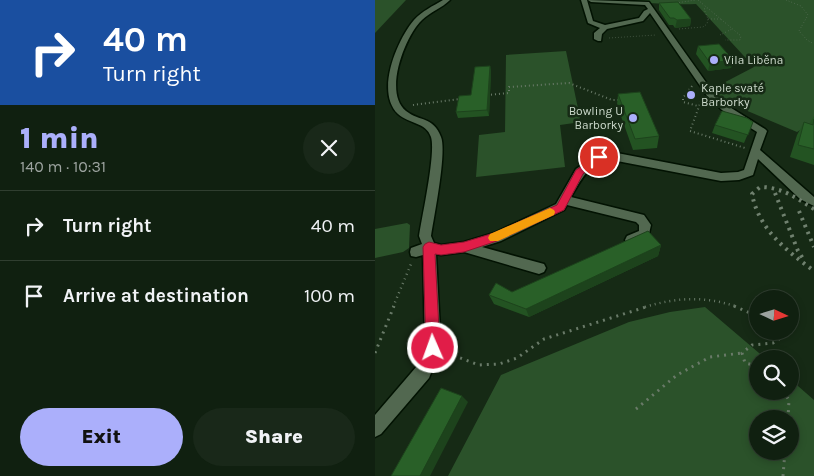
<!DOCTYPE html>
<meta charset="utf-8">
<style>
body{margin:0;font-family:Karla,sans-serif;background:#192819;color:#f1f3f6;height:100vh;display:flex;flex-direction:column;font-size:19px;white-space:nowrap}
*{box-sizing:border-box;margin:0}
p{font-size:16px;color:#9ca39f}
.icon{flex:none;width:28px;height:28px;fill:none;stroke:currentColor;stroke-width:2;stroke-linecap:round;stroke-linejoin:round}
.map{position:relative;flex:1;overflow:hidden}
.sheet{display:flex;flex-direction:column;background:#102010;width:375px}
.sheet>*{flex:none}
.hud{background:#1a4fa0;color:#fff;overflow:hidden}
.needle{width:32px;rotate:94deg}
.controls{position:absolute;left:374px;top:290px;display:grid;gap:10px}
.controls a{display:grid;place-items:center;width:50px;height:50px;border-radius:50%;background:#102010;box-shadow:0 2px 8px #0003,0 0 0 1px #303e30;font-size:25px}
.pin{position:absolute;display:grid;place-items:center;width:42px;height:42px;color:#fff;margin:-21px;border:2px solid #fff;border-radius:50%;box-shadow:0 1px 5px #0007}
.me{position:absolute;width:55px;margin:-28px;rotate:358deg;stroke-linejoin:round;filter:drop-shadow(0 0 4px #0008)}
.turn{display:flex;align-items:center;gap:18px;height:105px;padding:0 20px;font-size:22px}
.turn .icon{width:65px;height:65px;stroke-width:2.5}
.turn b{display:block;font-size:35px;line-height:42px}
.round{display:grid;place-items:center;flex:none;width:52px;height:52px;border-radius:26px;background:#192819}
.overview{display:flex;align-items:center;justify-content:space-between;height:85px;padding:0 20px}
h1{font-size:30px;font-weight:800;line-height:38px;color:#abaffb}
.primary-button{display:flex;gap:10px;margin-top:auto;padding:10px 20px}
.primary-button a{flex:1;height:58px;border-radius:30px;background:#abaffb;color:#111;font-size:20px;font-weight:800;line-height:58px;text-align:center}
.primary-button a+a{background:#192819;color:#f1f3f6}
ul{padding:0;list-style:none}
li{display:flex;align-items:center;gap:15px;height:70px;padding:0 20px;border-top:1px solid #303e30}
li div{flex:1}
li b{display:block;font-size:19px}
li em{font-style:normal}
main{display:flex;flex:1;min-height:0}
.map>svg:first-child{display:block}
.green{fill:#2b522a;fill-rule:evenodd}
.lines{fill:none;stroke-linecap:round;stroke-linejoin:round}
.minor-casing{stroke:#021202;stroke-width:3}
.path-far3{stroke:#697a68;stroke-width:1;stroke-dasharray:0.5 2.5;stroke-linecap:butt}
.path-far2{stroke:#697a68;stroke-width:2;stroke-dasharray:1 3;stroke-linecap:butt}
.path-far1{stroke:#697a68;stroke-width:2.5;stroke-dasharray:1 4;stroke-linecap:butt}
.path{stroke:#697a68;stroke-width:3;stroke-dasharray:2 5;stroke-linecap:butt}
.minor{fill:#526850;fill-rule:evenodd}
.rail{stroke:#70816f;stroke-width:4;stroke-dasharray:2.5 5;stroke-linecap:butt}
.wall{fill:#235322}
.shaded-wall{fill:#1d431c}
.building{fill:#296028;stroke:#1d431c}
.route{fill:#e11d48;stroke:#92132f}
.slow{fill:#f59e0b}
.poi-dot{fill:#abaffb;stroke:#162a15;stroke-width:2}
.labels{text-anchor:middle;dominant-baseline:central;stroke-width:5;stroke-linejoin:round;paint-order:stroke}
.far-poi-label{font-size:12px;fill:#cbd8ca;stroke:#162a15;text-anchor:start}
</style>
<main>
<section class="sheet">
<div class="hud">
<div class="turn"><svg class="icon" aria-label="right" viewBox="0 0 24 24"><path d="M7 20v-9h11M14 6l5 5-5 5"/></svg><div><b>40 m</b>Turn right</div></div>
</div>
<div class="overview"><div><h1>1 min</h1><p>140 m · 10:31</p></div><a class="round"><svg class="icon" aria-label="close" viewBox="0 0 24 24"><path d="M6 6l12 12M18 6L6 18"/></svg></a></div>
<ul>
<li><svg class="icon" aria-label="right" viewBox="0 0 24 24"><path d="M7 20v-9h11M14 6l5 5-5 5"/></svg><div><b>Turn right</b></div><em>40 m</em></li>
<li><svg class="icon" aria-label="arrive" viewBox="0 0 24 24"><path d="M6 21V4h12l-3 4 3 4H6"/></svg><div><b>Arrive at destination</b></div><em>100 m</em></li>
</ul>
<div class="primary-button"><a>Exit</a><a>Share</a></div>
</section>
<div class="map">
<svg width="439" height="476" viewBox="0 0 439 476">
<rect width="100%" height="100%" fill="#162a15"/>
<g class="green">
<polygon points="0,0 31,0 0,33"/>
<path d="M 228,0 L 439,0 L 439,121 L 422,132 L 342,98 L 335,90 L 379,67 L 321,4 C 290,5 259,2 228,0 Z"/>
<polygon points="191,51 205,118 199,123 185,125 190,167 101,177 104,135 130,132 131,55"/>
<polygon points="32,223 35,225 34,248 28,252 0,258 0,229"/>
<path d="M 330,307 L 391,359 L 382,359 L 382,391 L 415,391 L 415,379 L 439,400 L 439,476 L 73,476 L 126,375 L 254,322 L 295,312 ZM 382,419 L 415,419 L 415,451 L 382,451 Z"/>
</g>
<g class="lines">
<g class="minor-casing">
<path id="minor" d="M 68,0 L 75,0 C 67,8 55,12 47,20 C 30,36 8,93 31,111 C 45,122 58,116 66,137 C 72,152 59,216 56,236 L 59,243 L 66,245 L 89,242 L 119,233 L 181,204 L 201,169 L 224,153 L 242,153 L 346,173 L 363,172 L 369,170 L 382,132 L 347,110 L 332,96 L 275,13 L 268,21 L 232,29 L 227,34 L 226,41 L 223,41 L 219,39 L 219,33 L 225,28 L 213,23 L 206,0 L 212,0 L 218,21 L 230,25 L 264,18 L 269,11 L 273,9 L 270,5 L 216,2 L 213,0 L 274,2 L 338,92 L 353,106 L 390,129 L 392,131 L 385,150 L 439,197 L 439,206 L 425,199 L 383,159 L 378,175 L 364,180 L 346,181 L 242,161 C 214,161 209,175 196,197 L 269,215 L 276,225 L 273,238 L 256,245 L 252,244 L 250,240 L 252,236 L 264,231 L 264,225 L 261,222 L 192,205 L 189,210 L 126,241 L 107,247 L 169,264 L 171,268 L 169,272 L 164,274 L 89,252 L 66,255 L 61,254 L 66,348 L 54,378 L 6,434 L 0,437 L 0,415 L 42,366 L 50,348 L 48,255 L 41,257 L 36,256 L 35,252 L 36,248 L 47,244 L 44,236 C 47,216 61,153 56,137 C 51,122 34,124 23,114 C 0,92 22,40 39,20 C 47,11 58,6 68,0 Z"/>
</g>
<g class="path-far3">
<polyline points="323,0 366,36 365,40 350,40"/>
<polyline points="411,0 426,6 433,15 424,31 432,40 439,44"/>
<polyline points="301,3 321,0"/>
<polyline points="333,19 346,19"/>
<polyline points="304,29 328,27 332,24 333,19 329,9 332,8"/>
<polyline points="345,35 357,29"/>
<polyline points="234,38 281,35"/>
</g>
<g class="path-far2">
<polyline points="317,86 308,98 308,102 323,106"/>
<polyline points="112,95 134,93 134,87 194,83 237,100 245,100"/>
<polyline points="326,101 315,131 370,148"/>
<polyline points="38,105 85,99"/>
</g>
<g class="path-far1">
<polyline points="18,307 36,264"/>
<path d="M 270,307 C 303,297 330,296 363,307"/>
</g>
<g class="path">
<polyline points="359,306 382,316"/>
<polyline points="0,353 19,306"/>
<polyline points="72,353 104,365 124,364 142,358 169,339 274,306"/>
<polyline points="382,366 370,363 367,353 377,345 398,343 413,333 410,331"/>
<polyline points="408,391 414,400 413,419"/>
<polyline points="261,409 302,375 335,357 367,353"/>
<polyline points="408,476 410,451"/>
</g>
<use href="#minor" class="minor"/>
<g class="rail">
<polyline points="400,193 423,251 429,260"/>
<path d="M 439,209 C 421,198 407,187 385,187 L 377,194 C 384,230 411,250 439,271"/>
<polyline points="424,211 439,247"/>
</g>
</g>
<g class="wall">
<polygon points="284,3 316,19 315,26 300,28 298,25 294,25 284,10"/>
<polygon points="323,46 358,60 356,68 333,71 321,54"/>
<polygon points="115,66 116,72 114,116 83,118 81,112 96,95"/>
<polygon points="243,94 284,136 282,148 258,150 242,105"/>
<polygon points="439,116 439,165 415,157 422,135 429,122 434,124"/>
<polygon points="378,122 369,143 337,133 340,125"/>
<polygon points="286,245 283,256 154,317 119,304 114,295 137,292"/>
</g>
<g class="shaded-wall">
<polygon points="316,19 315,26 300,28 302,20"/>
<polygon points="358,60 356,68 333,71 335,63"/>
<polygon points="115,66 116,72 114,116 112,110"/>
<polygon points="286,245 283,256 154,317 151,309"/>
<polygon points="87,396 93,402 55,476 45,476"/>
</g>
<g class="building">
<polygon points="303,2 316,19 302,20 299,18 295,18 284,3"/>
<polygon points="344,44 358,60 335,63 323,46"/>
<polygon points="115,66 112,110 81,112 84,96 96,95 100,67"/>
<polygon points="265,92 284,136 260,139 243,94"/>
<polygon points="347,111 372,118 378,122 373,135 340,125"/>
<polygon points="439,119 439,149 423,145 429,122 438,125"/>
<polygon points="273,231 286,245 151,309 114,295 121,283 137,292"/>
<polygon points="66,388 87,396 45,476 16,476"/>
</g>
<polygon class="route" points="224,154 229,157 208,174 189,210 122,241 89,252 66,255 60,254 65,348 63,353 58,355 53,353 51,348 48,247 50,244 54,242 66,245 89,242 119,233 182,205 201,170"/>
<polygon class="slow" points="175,208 179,210 180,212 179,215 123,241 115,241 113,238 115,234"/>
<g class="poi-dot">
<circle cx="339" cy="60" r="5"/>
<circle cx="316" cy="95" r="5"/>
<circle cx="258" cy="118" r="5"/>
</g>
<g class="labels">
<g class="far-poi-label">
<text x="349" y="60">Vila Liběna</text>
<text x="326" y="88">Kaple svaté<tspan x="326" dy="14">Barborky</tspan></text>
<text x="248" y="111" text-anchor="end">Bowling U<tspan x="248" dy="14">Barborky</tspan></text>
</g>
</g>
</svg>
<div class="controls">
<a><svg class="needle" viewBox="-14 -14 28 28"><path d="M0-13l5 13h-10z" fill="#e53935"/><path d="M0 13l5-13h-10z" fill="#9ca39f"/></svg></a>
<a><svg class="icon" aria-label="search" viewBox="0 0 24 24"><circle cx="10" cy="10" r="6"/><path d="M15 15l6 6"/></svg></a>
<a><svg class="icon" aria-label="layers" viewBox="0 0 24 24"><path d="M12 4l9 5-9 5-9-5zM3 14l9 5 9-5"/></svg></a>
</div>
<div class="pin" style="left:224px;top:157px;background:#d93025"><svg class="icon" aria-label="arrive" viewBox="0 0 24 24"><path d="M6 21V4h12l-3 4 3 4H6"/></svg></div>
<svg class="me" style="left:58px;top:348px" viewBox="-20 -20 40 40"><circle r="17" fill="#e11d48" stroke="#fff" stroke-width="3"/><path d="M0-11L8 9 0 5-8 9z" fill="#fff"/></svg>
</div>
</main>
